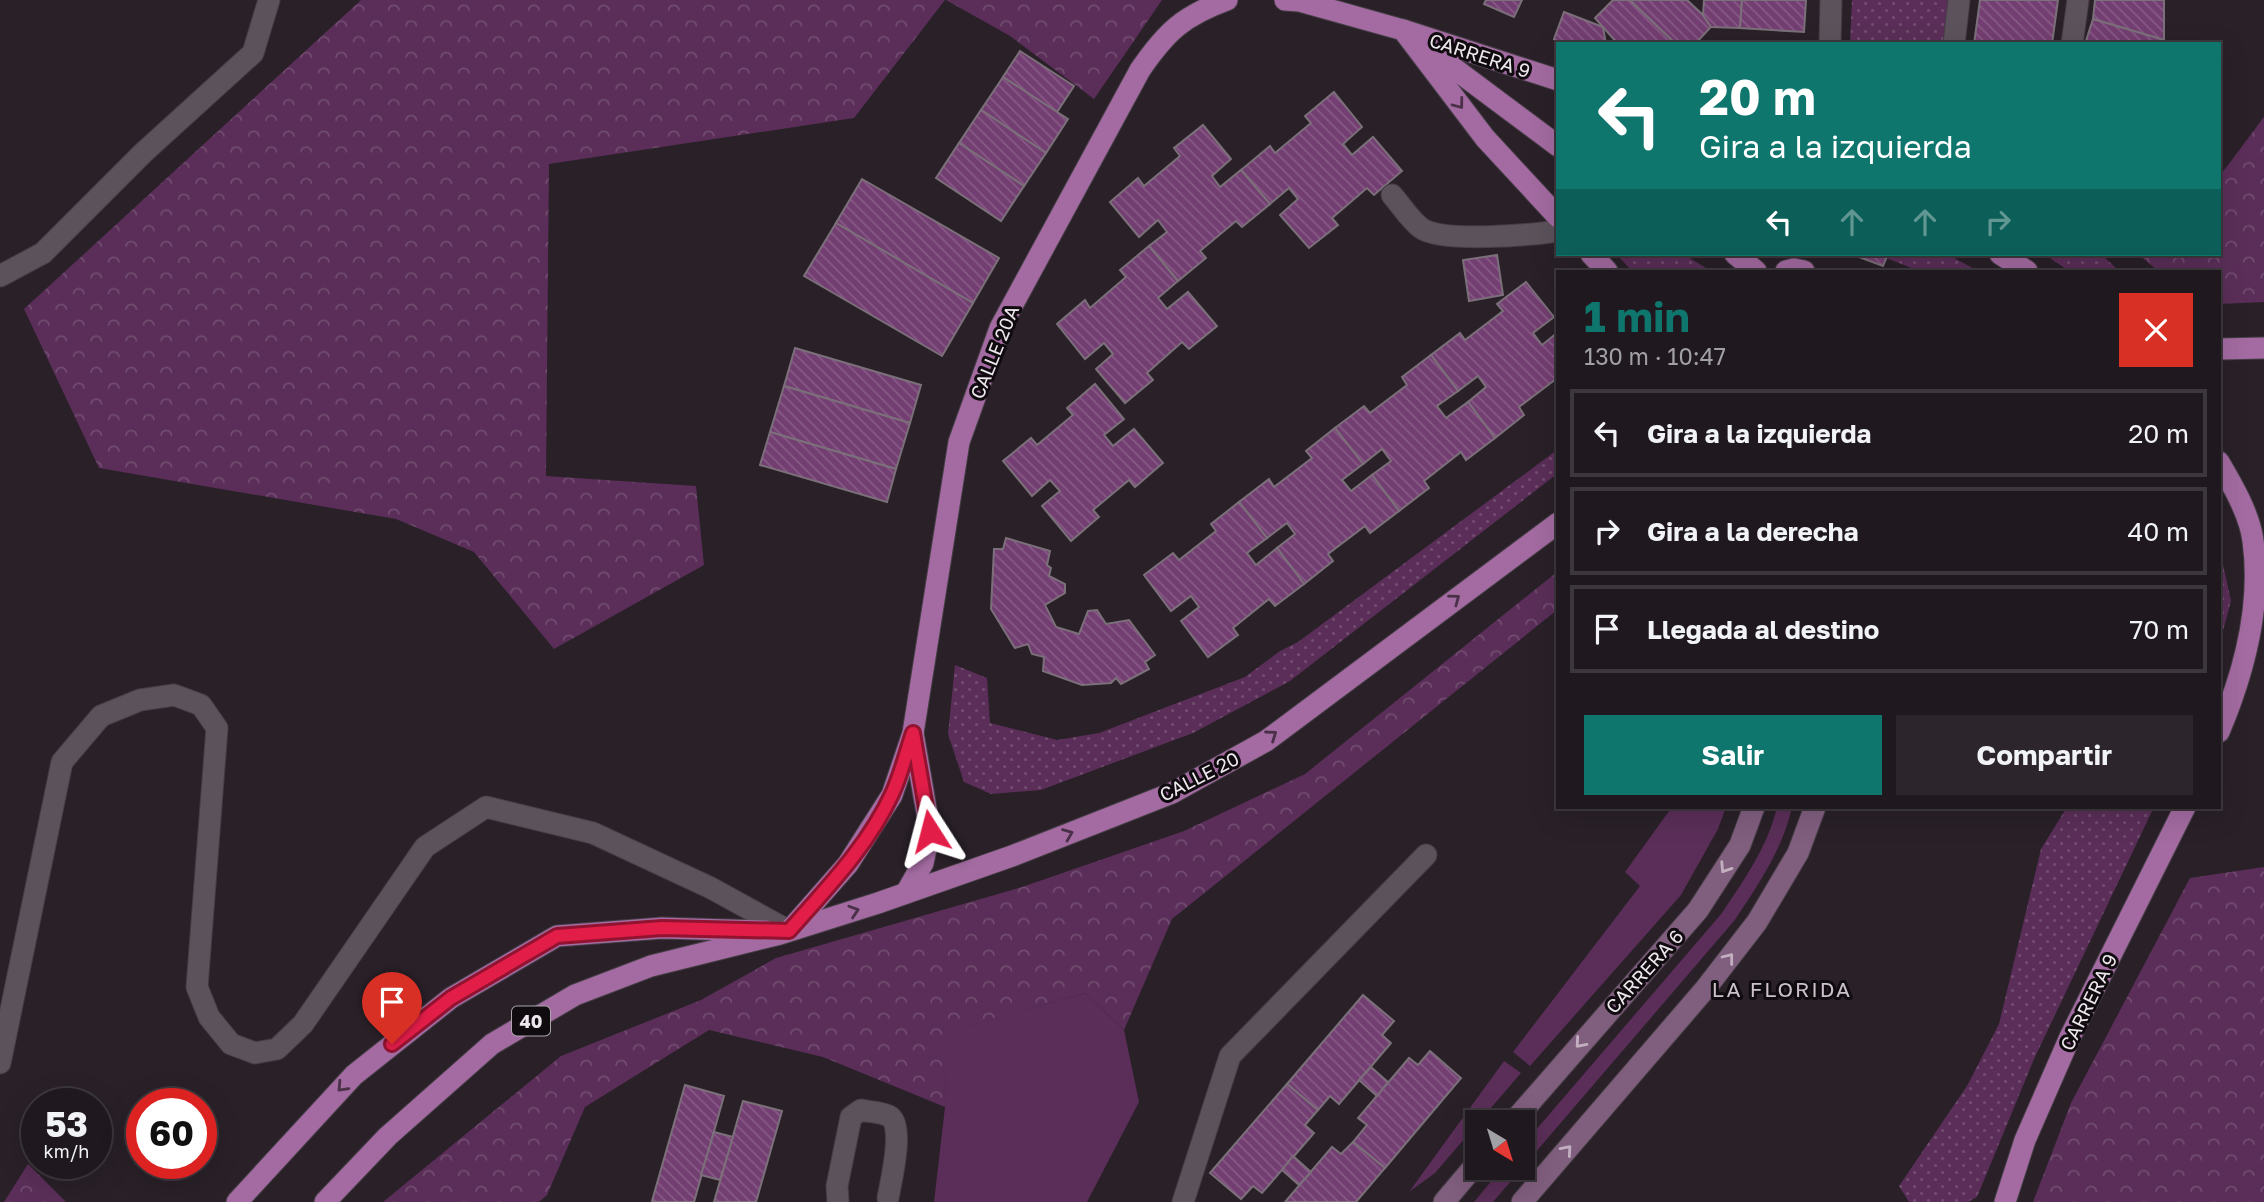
<!DOCTYPE html>
<html lang="es">
<meta charset="utf-8">
<style>
body{margin:0;font-family:"Golos Text",sans-serif;background:#2c252b;color:#f1f3f6;height:100vh;display:flex;flex-direction:column;font-size:26px;white-space:nowrap}
*{box-sizing:border-box;margin:0}
p{font-size:23px;color:#a1a0a4}
.icon{flex:none;width:38px;height:38px;fill:none;stroke:currentColor;stroke-width:2;stroke-linecap:round;stroke-linejoin:round}
.map{position:relative;flex:1;overflow:hidden}
.sheet{position:absolute;left:1556px;top:270px;width:665px;height:539px;display:flex;flex-direction:column;background:#1f181e;border-radius:0px;box-shadow:0 7px 28px #0002,0 0 0 2px #3c373c}
.sheet>*{flex:none}
.banner{position:absolute;left:1556px;top:42px;width:665px;height:214px;border-radius:0px;box-shadow:0 7px 28px #0002,0 0 0 2px #3c373c;background:#0f766e;color:#fff;overflow:hidden}
.needle{width:46px;rotate:142deg}
.buttons{position:absolute;left:1465px;top:1110px;display:grid;gap:14px}
.buttons a{display:grid;place-items:center;width:70px;height:70px;border-radius:0px;background:#1f181e;box-shadow:0 7px 28px #0002,0 0 0 2px #3c373c;font-size:35px}
.speed{position:absolute;left:21px;top:1088px;display:flex;gap:14px;font-size:35px;font-weight:700;text-align:center}
.speed>*{display:grid;place-content:center;width:91px;height:91px;border-radius:50%;background:#1f181e;box-shadow:0 7px 28px #0002,0 0 0 2px #3c373c;line-height:1}
.speed small{font-size:18px;font-weight:400}
.speed .limit{border:10px solid #d22;background:#fff;color:#111}
.pin{position:absolute;display:grid;place-items:center;width:60px;height:60px;color:#fff;margin:-72px -30px;border-radius:50% 50% 50% 0;rotate:-45deg;box-shadow:0 0 7px #0007}
.pin .icon{rotate:45deg}
.me{position:absolute;width:77px;margin:-38px;rotate:351deg;stroke-linejoin:round;filter:drop-shadow(0 0 5px #0008)}
.turn{display:flex;align-items:center;gap:24px;height:147px;padding:0 28px;font-size:32px}
.turn .icon{width:91px;height:91px;stroke-width:2.5}
.turn b{display:block;font-size:49px;line-height:60px}
.lanes{display:flex;align-items:center;height:66px;padding:0 28px;background:#0003;justify-content:center;gap:35px;direction:ltr}
.lanes .off{opacity:.35}
.round{display:grid;place-items:center;flex:none;width:74px;height:74px;border-radius:0px;background:#2c252b}
.head{display:flex;align-items:center;justify-content:space-between;height:119px;padding:0 28px}
h1{font-size:42px;font-weight:700;line-height:52px;color:#0f766e}
.button{display:flex;gap:14px;margin-top:auto;padding:14px 28px}
.button a{flex:1;height:80px;border-radius:0px;background:#0f766e;color:#fff;font-size:28px;font-weight:700;line-height:80px;text-align:center}
.button a+a{background:#2c252b;color:#f1f3f6}
ul{padding:0;list-style:none}
li{display:flex;align-items:center;gap:21px;height:88px;margin:0 14px 10px;padding:0 14px;border:4px solid #3c373c;border-radius:0px}
li div{flex:1}
li b{display:block;font-size:26px}
li em{font-style:normal}
.map>svg:first-child{display:block}
.grass{fill:url(#grass-dots)}
.forest{fill:url(#forest-crowns)}
.green{fill:#5a2e58}
.building{fill:url(#building-back-hatch);stroke:#7b707a;stroke-width:2}
.lines{fill:none;stroke-linecap:round;stroke-linejoin:round}
.lane-casing{stroke:#463e46;stroke-width:23}
.street-casing{stroke:#463e46;stroke-width:23}
.secondary-casing{stroke:#463e46;stroke-width:23}
.primary-casing{stroke:#463e46;stroke-width:23}
.lane{stroke:#5c525b;stroke-width:21}
.street{stroke:#5c525b;stroke-width:21}
.secondary{stroke:#805e7e;stroke-width:21}
.primary{stroke:#a36ba1;stroke-width:21}
.oneway{stroke:#4a3149}
.oneway2{stroke:#c2b0c1}
.route-casing{stroke:#92132f;stroke-width:18}
.route{stroke:#e11d48;stroke-width:12}
.labels{text-anchor:middle;dominant-baseline:central;stroke-width:6;stroke-linejoin:round;paint-order:stroke}
.shield{fill:#0f0b0f;stroke:#aba5aa;stroke-width:2}
.shield-label{font-size:18px;font-weight:bold;fill:#eee7ed}
.street-label{font-size:19px;fill:#eee7ed;stroke:#0f0b0f}
.neighbourhood-label{font-size:21px;letter-spacing:2px;fill:#ccc0cb;stroke:#0f0b0f}
</style>
<div class="map">
<svg width="2264" height="1202" viewBox="0 0 2264 1202">
<defs>
<pattern id="grass-dots" width="8" height="8" patternUnits="userSpaceOnUse" patternTransform="scale(1.75)"><rect width="8" height="8" fill="#5a2e58"/><path d="M2 2h.1M6 6h.1" fill="none" stroke="#724c70" stroke-width="1.8" stroke-linecap="round"/></pattern>
<pattern id="forest-crowns" width="20" height="18" patternUnits="userSpaceOnUse" patternTransform="scale(1.75)"><rect width="20" height="18" fill="#5a2e58"/><path d="M2 6a3 3 0 1 1 6 0M12 15a3 3 0 1 1 6 0" fill="none" stroke="#724c70"/></pattern>
<pattern id="building-back-hatch" width="6" height="6" patternUnits="userSpaceOnUse" patternTransform="scale(1.75)"><rect width="6" height="6" fill="#733e71"/><path d="M-1 5l2 2M0 0l6 6M5-1l2 2" fill="none" stroke="#875a86"/></pattern>
</defs>
<rect width="100%" height="100%" fill="#292028"/>
<g class="grass">
<polygon points="1852,0 1959,0 1954,44 1850,44"/>
<polygon points="1616,254 1683,254 1711,271 1632,271"/>
<polygon points="1888,254 1947,254 1978,271 1919,271 1886,258"/>
<polygon points="2044,254 2101,254 2119,271 2069,271"/>
<polygon points="1557,450 1557,474 1290,681 1193,733 1041,790 991,794 964,782 948,734 955,665 987,678 990,723 1057,740 1099,733 1245,677 1280,651 1298,642"/>
<polygon points="2219,546 2231,601 2219,646"/>
<polygon points="2067,807 2154,807 2034,1059 1977,1197 1968,1202 1909,1202 1899,1186 1967,1086 1999,1024 2041,849"/>
</g>
<g class="forest">
<polygon points="361,0 945,0 854,118 549,164 546,476 696,486 704,565 554,649 474,552 396,519 99,468 24,309"/>
<polygon points="946,0 1162,0 1094,99 1010,36"/>
<polygon points="2264,117 2264,302 2219,304 2219,271 2158,271 2138,254 2219,254 2219,177"/>
<polygon points="1557,572 1557,610 1172,919 1124,1030 1085,993 947,1032 945,1107 823,1057 709,1030 585,1107 547,1195 539,1202 383,1202 561,1056 701,1000 776,958 1022,887 1184,831 1305,774"/>
<polygon points="2264,867 2264,1202 2033,1202 2071,1103 2190,878"/>
<polygon points="28,1164 66,1202 4,1202"/>
</g>
<g class="green">
<polygon points="1672,807 1726,807 1718,829 1681,895 1530,1066 1513,1052 1640,886 1625,872"/>
<path d="M 1777,807 L 1792,807 C 1783,849 1758,885 1734,921 L 1493,1202 L 1474,1202 L 1503,1167 L 1522,1167 L 1523,1145 L 1722,913 C 1744,880 1768,846 1777,807 Z"/>
<polygon points="1085,993 1124,1030 1139,1102 1087,1202 934,1202 945,1107 946,1032"/>
<polygon points="1504,1061 1521,1073 1435,1173 1409,1192"/>
</g>
<g class="building">
<polygon points="1486,0 1522,0 1514,17 1484,4"/>
<polygon points="1613,0 1630,0 1676,44 1618,44 1595,18"/>
<polygon points="1630,0 1687,0 1703,15 1711,27 1695,44 1676,44"/>
<polygon points="1704,0 1742,0 1740,28 1711,27 1703,15"/>
<polygon points="1742,0 1806,0 1804,32 1740,28"/>
<polygon points="1980,0 2058,0 2052,44 1974,44"/>
<polygon points="2095,0 2164,0 2164,40 2093,19"/>
<polygon points="1564,12 1603,27 1606,44 1563,44 1554,39"/>
<polygon points="2093,19 2164,40 2163,44 2085,44"/>
<polygon points="1020,51 1074,86 1057,112 1003,77"/>
<polygon points="1003,77 1068,119 1046,153 981,110"/>
<polygon points="1334,92 1362,127 1343,144 1352,155 1373,137 1402,171 1374,195 1367,188 1332,218 1338,225 1309,248 1280,215 1298,199 1289,188 1270,204 1241,170 1270,146 1275,153 1311,123 1305,116"/>
<polygon points="981,110 1046,153 1024,186 959,143"/>
<polygon points="1203,125 1231,159 1212,176 1220,187 1241,170 1270,204 1242,227 1236,221 1200,251 1206,258 1178,281 1149,246 1167,232 1158,220 1139,237 1110,202 1138,178 1144,186 1180,156 1174,148"/>
<polygon points="959,143 1024,186 1001,221 936,178"/>
<polygon points="862,179 999,258 973,303 836,223"/>
<polygon points="836,223 973,303 942,356 804,276"/>
<polygon points="1149,246 1178,281 1158,298 1167,309 1188,292 1217,326 1189,349 1182,342 1147,373 1153,380 1125,403 1096,369 1113,354 1104,343 1085,359 1057,324 1085,300 1090,308 1126,277 1120,270"/>
<polygon points="1851,254 1888,254 1883,266"/>
<polygon points="1497,255 1503,295 1469,301 1463,260"/>
<polygon points="1526,282 1554,317 1533,333 1542,345 1558,332 1558,381 1556,379 1519,407 1524,415 1495,438 1468,402 1486,387 1478,376 1458,391 1431,355 1460,333 1465,340 1503,311 1497,304"/>
<polygon points="795,348 921,385 910,423 784,386"/>
<polygon points="1431,355 1458,391 1437,406 1446,418 1468,402 1495,438 1466,460 1461,452 1424,481 1429,488 1399,511 1372,475 1391,461 1382,449 1363,464 1335,428 1364,406 1370,413 1407,385 1402,377"/>
<polygon points="1095,384 1124,419 1104,435 1113,446 1134,429 1163,463 1135,487 1129,480 1093,510 1099,517 1071,541 1042,506 1060,491 1050,480 1032,496 1003,461 1031,438 1037,445 1073,415 1067,408"/>
<polygon points="784,386 910,423 896,469 770,432"/>
<polygon points="1335,428 1363,464 1342,480 1351,491 1372,475 1399,511 1370,533 1365,526 1328,554 1333,561 1304,584 1277,548 1295,534 1287,523 1267,538 1239,502 1269,479 1274,487 1312,458 1306,451"/>
<polygon points="770,432 896,469 887,502 760,465"/>
<polygon points="1239,502 1267,538 1247,553 1256,565 1277,548 1304,584 1275,606 1269,599 1233,628 1238,635 1208,657 1181,621 1199,607 1191,596 1171,611 1144,575 1173,553 1179,560 1216,531 1211,524"/>
<polygon points="1006,538 1050,551 1047,565 1051,568 1049,576 1065,584 1065,593 1045,605 1056,627 1079,634 1088,611 1097,610 1106,624 1129,620 1155,655 1145,662 1149,669 1121,684 1116,678 1111,683 1082,685 1043,671 1044,657 1032,654 1028,644 1015,648 991,609 994,549 1003,549"/>
<polygon points="1363,995 1394,1021 1382,1035 1391,1043 1339,1104 1330,1096 1318,1110 1287,1084"/>
<polygon points="1430,1051 1461,1078 1385,1168 1353,1142 1367,1125 1358,1118 1409,1058 1418,1065"/>
<polygon points="1371,1067 1388,1082 1377,1096 1359,1080"/>
<polygon points="1287,1084 1318,1110 1305,1125 1314,1133 1262,1193 1253,1186 1241,1199 1210,1173"/>
<polygon points="685,1085 724,1096 694,1202 656,1202 652,1201"/>
<polygon points="743,1101 782,1111 756,1202 714,1202"/>
<polygon points="714,1132 733,1137 720,1180 701,1175"/>
<polygon points="1353,1142 1385,1168 1356,1202 1285,1202 1332,1147 1341,1154"/>
<polygon points="1293,1156 1311,1172 1299,1185 1282,1170"/>
</g>
<g class="lines">
<g class="lane-casing">
<g id="lane">
<path d="M 1392,195 C 1401,205 1410,220 1421,228 C 1441,243 1531,235 1558,231"/>
<path d="M 838,1202 L 837,1186 L 851,1117 L 861,1110 C 869,1112 881,1112 889,1116 C 905,1124 891,1181 888,1198"/>
<polyline points="1183,1202 1230,1056 1426,855"/>
</g>
</g>
<g class="street-casing">
<g id="street">
<polyline points="1830,44 1831,0"/>
<polyline points="1954,44 1959,0"/>
<polyline points="2072,44 2078,0"/>
<polyline points="0,276 43,253 143,153 253,53 269,0"/>
<polyline points="0,1063 62,762 101,716 140,700 174,695 201,705 217,728 197,987 209,1017 231,1044 255,1053 277,1049 303,1024 425,847 486,807 593,833 711,888 789,931"/>
</g>
</g>
<g class="secondary-casing">
<g id="secondary">
<polyline points="1513,1122 1698,910 1740,845 1754,807"/>
<polyline points="1444,1202 1477,1163"/>
<polyline points="1522,1202 1706,988 1757,922 1798,853 1815,807"/>
</g>
</g>
<g class="primary-casing">
<g id="primary">
<polyline points="1285,0 1299,1 1403,30 1558,80"/>
<polyline points="1403,30 1485,138 1558,217"/>
<polyline points="1424,46 1558,146"/>
<polyline points="1591,254 1607,271"/>
<polyline points="1735,254 1756,271"/>
<polyline points="2000,254 2027,271"/>
<polyline points="1786,271 1794,269 1804,271"/>
<polyline points="2219,349 2264,348"/>
<path d="M 2219,462 C 2232,484 2250,515 2253,541 C 2262,606 2244,673 2219,732"/>
<polyline points="906,893 923,863 930,831 913,733"/>
<path d="M 790,930 L 848,864 L 892,795 L 913,733 L 959,442 L 1000,328 L 1140,70 C 1166,32 1183,16 1227,0"/>
<polyline points="237,1202 354,1075 451,998 557,936 662,928 766,931"/>
<polyline points="325,1202 388,1136 492,1044 575,995 651,966 780,934 878,903 1012,856 1172,793 1266,741 1558,523"/>
<polyline points="2005,1202 2025,1140 2070,1037 2185,807"/>
</g>
</g>
<use href="#lane" class="lane"/>
<use href="#street" class="street"/>
<use href="#secondary" class="secondary"/>
<use href="#primary" class="primary"/>
</g>
<defs><path id="oneway-chevron" d="M-2-3.5L2.5 0L-2 3.5" fill="none" stroke-width="1.6" stroke-linecap="round" stroke-linejoin="round" transform="scale(1.75)"/></defs>
<g class="oneway">
<use href="#oneway-chevron" transform="translate(1459 104) rotate(53)"/>
<use href="#oneway-chevron" transform="translate(1455 599) rotate(-37)"/>
<use href="#oneway-chevron" transform="translate(1272 735) rotate(-35)"/>
<use href="#oneway-chevron" transform="translate(1068 834) rotate(-22)"/>
<use href="#oneway-chevron" transform="translate(854 911) rotate(-18)"/>
<use href="#oneway-chevron" transform="translate(342 1087) rotate(133)"/>
</g>
<g class="oneway2">
<use href="#oneway-chevron" transform="translate(1725 868) rotate(123)"/>
<use href="#oneway-chevron" transform="translate(1729 958) rotate(-52)"/>
<use href="#oneway-chevron" transform="translate(1580 1043) rotate(131)"/>
<use href="#oneway-chevron" transform="translate(1567 1150) rotate(-49)"/>
</g>
<g class="lines">
<g class="route-casing">
<path id="route" d="M 392,1044 L 451,998 L 557,936 L 662,928 L 789,931 C 826,889 868,846 892,794 C 901,775 906,753 913,733 L 930,831"/>
</g>
<use href="#route" class="route"/>
</g>
<g class="labels">
<rect class="shield" x="512" y="1006.5" width="38" height="29" rx="5"/>
<g class="shield-label">
<text x="531" y="1021">40</text>
</g>
<g class="street-label">
<text transform="translate(1480 55) rotate(18)">CARRERA 9</text>
<text transform="translate(994 352) rotate(-68)">CALLE 20A</text>
<text transform="translate(1199 776) rotate(-27)">CALLE 20</text>
<text transform="translate(1644 971) rotate(-48)">CARRERA 6</text>
<text transform="translate(2088 1002) rotate(-64)">CARRERA 9</text>
</g>
<g class="neighbourhood-label">
<text x="1782" y="989">LA FLORIDA</text>
</g>
</g>
</svg>
<div class="buttons">
<a><svg class="needle" viewBox="-14 -14 28 28"><path d="M0-13l5 13h-10z" fill="#e53935"/><path d="M0 13l5-13h-10z" fill="#a1a0a4"/></svg></a>
</div>
<div class="speed"><div>53<small>km/h</small></div><div class="limit">60</div></div>
<div class="pin" style="left:392px;top:1044px;background:#d93025"><svg class="icon" aria-label="arrive" viewBox="0 0 24 24"><path d="M6 21V4h12l-3 4 3 4H6"/></svg></div>
<svg class="me" style="left:930px;top:831px" viewBox="-20 -20 40 40"><path d="M0-17L14 15 0 8-14 15z" fill="#e11d48" stroke="#fff" stroke-width="4"/></svg>
<div class="banner">
<div class="turn"><svg class="icon" aria-label="left" viewBox="0 0 24 24"><path d="M17 20v-9H6M10 6l-5 5 5 5"/></svg><div><b>20 m</b>Gira a la izquierda</div></div>
<div class="lanes"><svg class="icon" aria-label="left" viewBox="0 0 24 24"><path d="M17 20v-9H6M10 6l-5 5 5 5"/></svg><svg class="icon off" aria-label="ahead" viewBox="0 0 24 24"><path d="M12 20V5M6 11l6-6 6 6"/></svg><svg class="icon off" aria-label="ahead" viewBox="0 0 24 24"><path d="M12 20V5M6 11l6-6 6 6"/></svg><svg class="icon off" aria-label="right" viewBox="0 0 24 24"><path d="M7 20v-9h11M14 6l5 5-5 5"/></svg></div>
</div>
<section class="sheet">
<div class="head"><div><h1>1 min</h1><p>130 m · 10:47</p></div><a class="round" style="background:#d93025;color:#fff"><svg class="icon" aria-label="close" viewBox="0 0 24 24"><path d="M6 6l12 12M18 6L6 18"/></svg></a></div>
<ul>
<li><svg class="icon" aria-label="left" viewBox="0 0 24 24"><path d="M17 20v-9H6M10 6l-5 5 5 5"/></svg><div><b>Gira a la izquierda</b></div><em>20 m</em></li>
<li><svg class="icon" aria-label="right" viewBox="0 0 24 24"><path d="M7 20v-9h11M14 6l5 5-5 5"/></svg><div><b>Gira a la derecha</b></div><em>40 m</em></li>
<li><svg class="icon" aria-label="arrive" viewBox="0 0 24 24"><path d="M6 21V4h12l-3 4 3 4H6"/></svg><div><b>Llegada al destino</b></div><em>70 m</em></li>
</ul>
<div class="button"><a>Salir</a><a>Compartir</a></div>
</section>
</div>
